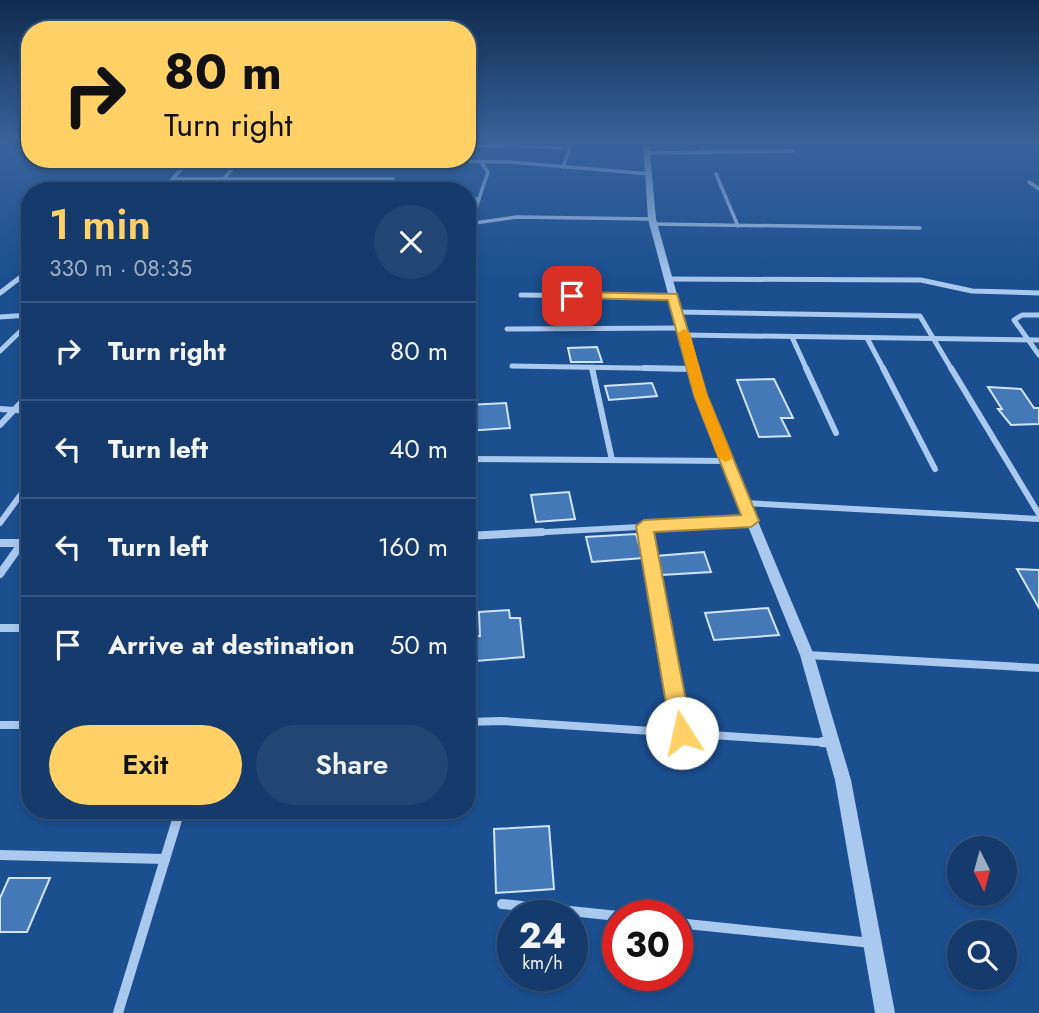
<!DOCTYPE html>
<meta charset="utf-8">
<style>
body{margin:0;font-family:Jost,sans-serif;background:#214673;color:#f1f3f6;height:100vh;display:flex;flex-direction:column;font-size:26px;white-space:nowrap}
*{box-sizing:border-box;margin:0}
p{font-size:23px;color:#9dadc1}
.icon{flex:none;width:38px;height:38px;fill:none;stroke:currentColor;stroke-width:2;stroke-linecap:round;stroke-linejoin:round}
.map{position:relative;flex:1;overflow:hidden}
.panel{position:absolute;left:21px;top:182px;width:455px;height:637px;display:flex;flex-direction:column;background:#143b6b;border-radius:28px;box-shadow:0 4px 10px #0003,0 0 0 2px #33557e}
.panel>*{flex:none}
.top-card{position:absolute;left:21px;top:21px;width:455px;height:147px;border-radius:28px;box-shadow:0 4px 10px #0003,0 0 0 2px #33557e;background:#ffd166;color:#111;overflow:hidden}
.needle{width:46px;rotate:174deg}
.controls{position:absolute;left:947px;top:836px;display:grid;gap:14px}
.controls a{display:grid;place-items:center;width:70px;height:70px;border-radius:50%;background:#143b6b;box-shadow:0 4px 10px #0003,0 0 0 2px #33557e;font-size:35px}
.speed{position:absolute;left:497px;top:900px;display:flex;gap:14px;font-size:35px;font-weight:700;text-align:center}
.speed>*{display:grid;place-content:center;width:91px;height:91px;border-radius:50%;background:#143b6b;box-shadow:0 4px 10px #0003,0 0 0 2px #33557e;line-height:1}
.speed small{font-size:18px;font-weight:400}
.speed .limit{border:10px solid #d22;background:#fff;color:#111}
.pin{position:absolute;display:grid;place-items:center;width:60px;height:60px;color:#fff;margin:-30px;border-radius:14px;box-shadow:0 4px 10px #0006}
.me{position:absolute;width:77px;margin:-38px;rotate:350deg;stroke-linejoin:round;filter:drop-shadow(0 0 5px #0008)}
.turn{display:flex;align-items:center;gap:24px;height:147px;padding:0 28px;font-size:32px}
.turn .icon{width:91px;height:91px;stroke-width:2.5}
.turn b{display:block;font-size:49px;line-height:60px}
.round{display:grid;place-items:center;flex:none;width:74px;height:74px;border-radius:37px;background:#214673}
.overview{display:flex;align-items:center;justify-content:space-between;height:119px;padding:0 28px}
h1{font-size:42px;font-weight:600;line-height:52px;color:#ffd166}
.primary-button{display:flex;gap:14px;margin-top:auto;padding:14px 28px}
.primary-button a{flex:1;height:80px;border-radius:42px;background:#ffd166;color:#111;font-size:28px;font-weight:600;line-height:80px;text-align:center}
.primary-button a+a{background:#214673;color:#f1f3f6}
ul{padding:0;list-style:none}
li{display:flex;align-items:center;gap:21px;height:98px;padding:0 28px;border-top:2px solid #33557e}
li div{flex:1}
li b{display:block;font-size:26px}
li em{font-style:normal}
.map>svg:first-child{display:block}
.building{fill:#4478b7;stroke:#cfe3fa;stroke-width:2}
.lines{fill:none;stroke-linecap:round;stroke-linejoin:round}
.minor-far4{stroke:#a9c9ee;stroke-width:3.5}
.minor-far3{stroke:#a9c9ee;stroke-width:5}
.minor-far2{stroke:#a9c9ee;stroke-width:6}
.minor-far1{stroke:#a9c9ee;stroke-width:8}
.minor{stroke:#a9c9ee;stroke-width:10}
.tertiary{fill:#a9c9ee;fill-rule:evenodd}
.route{fill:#ffd166;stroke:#a68842;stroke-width:2}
.slow{fill:#f59e0b}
</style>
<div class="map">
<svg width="1039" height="1013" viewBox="0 0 1039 1013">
<rect width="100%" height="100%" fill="#1b4f8f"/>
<g class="building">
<polygon points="597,347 602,362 571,362 568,348"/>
<polygon points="774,379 793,418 781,418 790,436 759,437 737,380"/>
<polygon points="652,383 657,396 609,400 605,386"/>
<polygon points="988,387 1021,389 1034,408 1039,408 1039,424 1011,425 998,409 1002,409"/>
<polygon points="506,403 510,428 467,431 467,405"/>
<polygon points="569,492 575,519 536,522 531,495"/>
<polygon points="636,534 643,558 592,562 586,537"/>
<polygon points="704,552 711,572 662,575 656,556"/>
<polygon points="1017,569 1039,570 1039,608"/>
<polygon points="768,608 779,635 714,640 705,613"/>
<polygon points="509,610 510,618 520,618 524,657 476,661 475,636 480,636 479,612"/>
<polygon points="549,826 554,889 496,893 494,829"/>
<polygon points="9,878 50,878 27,932 0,932 0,898"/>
</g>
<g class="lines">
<g class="minor-far4">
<polyline points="702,142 702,152"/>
<polyline points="467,145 569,148"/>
<polyline points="648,153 793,151"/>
<polyline points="250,159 510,162 650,174"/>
<polyline points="563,167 572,142"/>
<polyline points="716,174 738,226"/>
<polyline points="173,179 393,179"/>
<polyline points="1029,182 1039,189"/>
<polyline points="162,191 190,159"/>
<polyline points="213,191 241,159"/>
<polyline points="467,198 479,199"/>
<polyline points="467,224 517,217 652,219"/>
<polyline points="654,224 920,228"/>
<polyline points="467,234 488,172 481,162"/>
</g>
<g class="minor-far3">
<polyline points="668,279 921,280 972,291 1039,293"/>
<polyline points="0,293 30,270"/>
<polyline points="521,295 673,297"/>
<polyline points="678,312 920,316 952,370"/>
<polyline points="1039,315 1022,315 1014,320 1039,355"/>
<polyline points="0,317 30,315"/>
<polyline points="507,329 683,328"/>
<polyline points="684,335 1039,340"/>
<polyline points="792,337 807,370"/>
<polyline points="867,338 884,370"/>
<polyline points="0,351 30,322"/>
<polyline points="512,366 693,369"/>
<polyline points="592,367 593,370"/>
</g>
<g class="minor-far2">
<polyline points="592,368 612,460"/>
<polyline points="644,368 693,369"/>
<polyline points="806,368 836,433"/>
<polyline points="883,368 935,469"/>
<polyline points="951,368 1039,514"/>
<polyline points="0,409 30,411"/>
<polyline points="0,425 30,393"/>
<polyline points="467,459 727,461"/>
<polyline points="744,503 1039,519"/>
<polyline points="0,523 30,482"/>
<polyline points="644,526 645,534"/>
<polyline points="509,534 751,521"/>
</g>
<g class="minor-far1">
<polyline points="645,532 682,733"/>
<polyline points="467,536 542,532"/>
<polyline points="0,543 30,543"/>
<polyline points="0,574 22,543"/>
<polyline points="0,628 30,628"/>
<polyline points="807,655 1039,668"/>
<polyline points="467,722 501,721 832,743"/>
<polyline points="0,725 30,725"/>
</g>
<g class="minor">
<polyline points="822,742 832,743"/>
<polyline points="0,855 165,859"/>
<polyline points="502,904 618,916"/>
<polyline points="677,923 872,943"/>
<polyline points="118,1013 180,810"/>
</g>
<polygon class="tertiary" points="643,142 649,142 656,219 705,395 814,655 851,780 895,1013 875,1013 835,780 800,655 695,395 648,219"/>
</g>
<linearGradient id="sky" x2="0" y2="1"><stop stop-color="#0f2b4f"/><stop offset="0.5" stop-color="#39639b"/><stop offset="1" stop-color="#39639b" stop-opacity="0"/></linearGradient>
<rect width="1039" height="284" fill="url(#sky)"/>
<polygon class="route" points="572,292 677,294 707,395 759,521 751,527 654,532 692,733 689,740 682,743 674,740 671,733 636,526 644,520 741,515 694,395 668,300 568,298 568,293"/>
<polygon class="slow" points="684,329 690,333 707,395 732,457 730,460 725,462 718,457 694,395 678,333"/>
</svg>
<div class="controls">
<a><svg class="needle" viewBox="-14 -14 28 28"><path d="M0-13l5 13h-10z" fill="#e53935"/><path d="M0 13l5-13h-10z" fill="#9dadc1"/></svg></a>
<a><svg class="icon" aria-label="search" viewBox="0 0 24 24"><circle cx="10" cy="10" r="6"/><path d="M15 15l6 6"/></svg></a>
</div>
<div class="speed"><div>24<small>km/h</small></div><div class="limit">30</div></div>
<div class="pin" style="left:572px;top:296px;background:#d93025"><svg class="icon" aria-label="arrive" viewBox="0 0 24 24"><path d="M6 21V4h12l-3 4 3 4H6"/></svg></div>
<svg class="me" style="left:682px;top:733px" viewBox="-20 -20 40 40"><circle r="19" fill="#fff"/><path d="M0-13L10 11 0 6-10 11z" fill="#ffd166"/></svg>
<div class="top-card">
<div class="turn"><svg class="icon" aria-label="right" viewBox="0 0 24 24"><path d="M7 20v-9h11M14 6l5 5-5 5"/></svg><div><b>80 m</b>Turn right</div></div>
</div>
<section class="panel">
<div class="overview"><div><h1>1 min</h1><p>330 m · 08:35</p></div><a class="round"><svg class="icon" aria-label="close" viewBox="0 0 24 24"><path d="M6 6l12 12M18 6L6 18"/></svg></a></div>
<ul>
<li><svg class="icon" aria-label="right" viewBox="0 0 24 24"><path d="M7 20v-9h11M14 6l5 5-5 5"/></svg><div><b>Turn right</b></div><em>80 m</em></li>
<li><svg class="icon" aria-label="left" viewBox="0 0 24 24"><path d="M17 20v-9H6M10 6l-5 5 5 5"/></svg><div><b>Turn left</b></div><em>40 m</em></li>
<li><svg class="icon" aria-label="left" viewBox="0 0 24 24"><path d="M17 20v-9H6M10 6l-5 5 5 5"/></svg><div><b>Turn left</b></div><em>160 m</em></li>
<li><svg class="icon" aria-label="arrive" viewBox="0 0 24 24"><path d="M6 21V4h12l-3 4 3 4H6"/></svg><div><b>Arrive at destination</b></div><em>50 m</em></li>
</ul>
<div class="primary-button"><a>Exit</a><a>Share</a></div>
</section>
</div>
